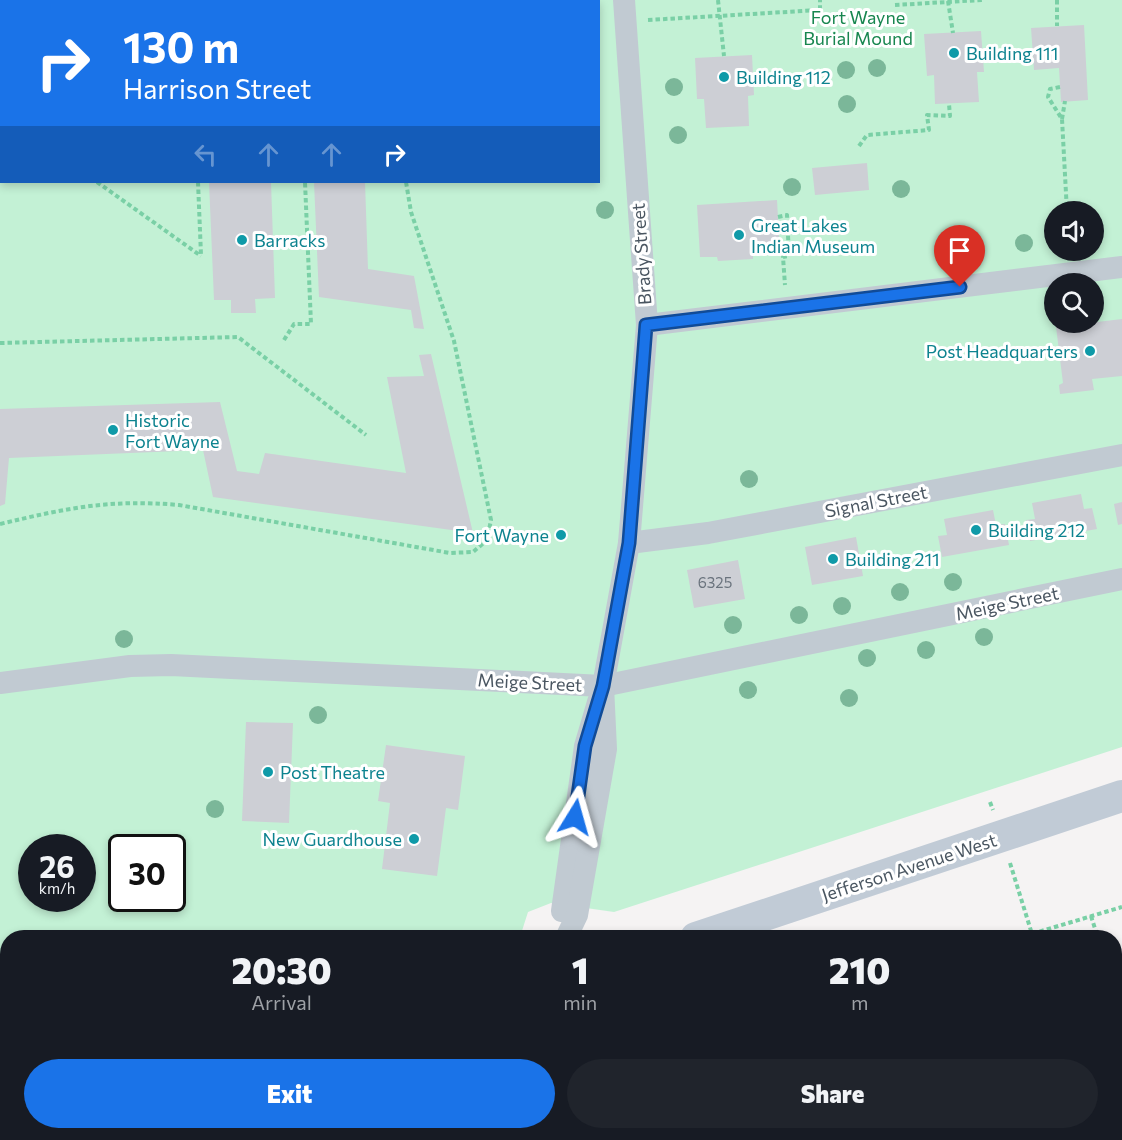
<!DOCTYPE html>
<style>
body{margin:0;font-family:Commissioner,sans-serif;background:#20242c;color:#f1f3f6;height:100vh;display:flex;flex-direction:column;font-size:22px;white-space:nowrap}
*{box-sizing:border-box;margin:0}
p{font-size:20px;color:#9ea1a6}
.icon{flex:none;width:33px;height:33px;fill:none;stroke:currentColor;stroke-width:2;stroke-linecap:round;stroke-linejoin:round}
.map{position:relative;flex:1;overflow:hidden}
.side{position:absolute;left:0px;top:930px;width:1122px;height:210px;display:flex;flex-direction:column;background:#171b24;border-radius:24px 24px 0 0;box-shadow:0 3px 9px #0003}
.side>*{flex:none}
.guide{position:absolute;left:0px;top:0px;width:600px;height:183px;box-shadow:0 3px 9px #0003;background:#1a73e8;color:#fff;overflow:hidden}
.fabs{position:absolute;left:1044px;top:201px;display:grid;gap:12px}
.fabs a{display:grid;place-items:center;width:60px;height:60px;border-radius:50%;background:#171b24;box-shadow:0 3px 9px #0003;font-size:30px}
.speed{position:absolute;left:18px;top:834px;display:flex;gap:12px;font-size:30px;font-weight:700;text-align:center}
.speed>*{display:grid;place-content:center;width:78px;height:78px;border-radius:50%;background:#171b24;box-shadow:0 3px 9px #0003;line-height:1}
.speed small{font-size:15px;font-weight:400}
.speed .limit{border:3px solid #111;border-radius:9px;background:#fff;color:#111}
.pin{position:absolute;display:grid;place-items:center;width:51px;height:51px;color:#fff;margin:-62px -26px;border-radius:50% 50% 50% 0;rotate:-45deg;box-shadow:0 0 6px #0007}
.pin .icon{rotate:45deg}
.me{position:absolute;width:66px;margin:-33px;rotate:8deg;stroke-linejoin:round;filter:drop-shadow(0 0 4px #0008)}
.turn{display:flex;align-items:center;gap:21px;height:126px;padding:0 24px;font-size:27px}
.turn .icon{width:78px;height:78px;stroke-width:2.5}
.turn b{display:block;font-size:42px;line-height:51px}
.lanes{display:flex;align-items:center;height:57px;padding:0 24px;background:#0003;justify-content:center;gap:30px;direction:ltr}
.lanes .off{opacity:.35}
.eta{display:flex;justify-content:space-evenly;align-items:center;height:102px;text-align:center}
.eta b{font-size:36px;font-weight:800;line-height:42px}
.button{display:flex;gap:12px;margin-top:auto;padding:12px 24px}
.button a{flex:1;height:69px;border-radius:36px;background:#1a73e8;color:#fff;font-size:24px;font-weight:800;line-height:69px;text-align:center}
.button a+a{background:#20242c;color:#f1f3f6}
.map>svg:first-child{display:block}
.green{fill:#c3f1d5;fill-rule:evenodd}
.building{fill:#cdcfd5}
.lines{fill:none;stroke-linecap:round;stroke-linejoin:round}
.path{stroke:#7ad0a6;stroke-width:4;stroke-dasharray:4.5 3;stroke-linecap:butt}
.service{stroke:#c1cad2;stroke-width:10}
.minor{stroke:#c1cad2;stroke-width:22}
.secondary{stroke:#c1cbd6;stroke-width:32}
.tree{fill:#7bb799}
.route-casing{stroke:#114b97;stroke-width:15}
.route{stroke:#1a73e8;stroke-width:10}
.culture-dot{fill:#0f9aa8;stroke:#fff;stroke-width:2}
.labels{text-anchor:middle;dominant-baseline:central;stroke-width:6;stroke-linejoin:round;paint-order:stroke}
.number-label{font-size:15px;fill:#6b747e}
.park-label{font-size:18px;fill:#17864f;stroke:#fff}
.culture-label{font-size:18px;fill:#0d838f;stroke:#fff;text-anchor:start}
.street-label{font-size:18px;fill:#4a5661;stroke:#fff}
</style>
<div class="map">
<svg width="1122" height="1140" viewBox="0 0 1122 1140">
<rect width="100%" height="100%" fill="#f5f3f3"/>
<path class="green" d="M 0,0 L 1122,0 L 1122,747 L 614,912 L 551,903 L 528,912 L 520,937 L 8,938 L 7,1065 L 0,1064 ZM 2,2 L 598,2 L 598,182 L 2,182 ZM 1054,212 L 1094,212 L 1094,250 L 1054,250 ZM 1054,284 L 1094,284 L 1094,322 L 1054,322 ZM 32,848 L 82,848 L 82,898 L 32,898 ZM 122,848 L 172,848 L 172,898 L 122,898 Z"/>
<g class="building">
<polygon points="1084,25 1088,100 1061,102 1059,68 1034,70 1031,28"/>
<polygon points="981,31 984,72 977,72 979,102 935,104 934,75 927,76 924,34"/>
<polygon points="752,55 754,95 748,96 749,126 706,128 704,99 697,99 695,58"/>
<polygon points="867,163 869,190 815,195 812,168"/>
<polygon points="209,182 271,182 275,298 255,299 256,313 231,313 231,300 214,300"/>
<polygon points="314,182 365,182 368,269 414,276 424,329 414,328 411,310 319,297"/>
<polygon points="777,200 780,253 753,254 753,259 718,261 717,257 700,257 697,205"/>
<polygon points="1122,319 1122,376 1092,379 1094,390 1060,394 1059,385 1063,383 1056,327"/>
<polygon points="431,354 473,533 213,497 203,450 9,458 5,504 0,506 0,409 220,402 237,471 259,474 265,453 406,473 387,377 424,376 419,355"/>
<polygon points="1081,494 1084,509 1092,508 1097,529 1030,541 1026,520 1035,519 1032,503"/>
<polygon points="1122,502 1122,524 1118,525 1114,504"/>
<polygon points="993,510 996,525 1005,524 1009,545 942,557 938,536 947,535 944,519"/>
<polygon points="856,537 863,576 812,585 805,547"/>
<polygon points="738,560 745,599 694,608 687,570"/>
<polygon points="246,722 293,723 289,823 242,821"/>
<polygon points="386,745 465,756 458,810 446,808 437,876 382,869 390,803 378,801"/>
<polygon points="1114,1018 1122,1039 1122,1049 1114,1051"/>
</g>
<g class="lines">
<g class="path">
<polyline points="718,0 724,56"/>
<polyline points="1057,0 1057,26"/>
<polyline points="948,1 953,33"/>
<polyline points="318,2 318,0"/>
<polyline points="431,2 431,0"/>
<polyline points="895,5 982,0"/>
<polyline points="648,20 820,10 820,0"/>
<polyline points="0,55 2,55"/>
<polyline points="1060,87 1050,89 1048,97 1062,119 1067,212"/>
<polyline points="0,89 2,90"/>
<polyline points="1062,119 1065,101"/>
<polyline points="859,146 867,135 929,130 927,115 950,116 949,104"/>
<polyline points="97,182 201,256"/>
<polyline points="198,182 201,255"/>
<polyline points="778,217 787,215 789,256 783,257 785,285"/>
<polyline points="284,340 294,324 311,324 305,182"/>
<polyline points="0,343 238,337 366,435"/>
<path d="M 0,524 C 67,508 110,499 179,505 L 450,553 L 473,552 L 487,540 L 491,520 L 454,341 L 411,212 L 406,182"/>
<polyline points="990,802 993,810"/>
<polyline points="1010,863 1032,934"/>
<polyline points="1091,916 1098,938"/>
<polyline points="1018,938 1122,907"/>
<polyline points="1114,982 1119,995"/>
<polyline points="1114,997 1122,994"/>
<polyline points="360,1140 381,1132"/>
</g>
<g class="service">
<polyline points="1114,1105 1122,1103"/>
<polyline points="684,1140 707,1132"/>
</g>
<g class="minor">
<polyline points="647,325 1122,267"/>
<polyline points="629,543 708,533 1122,455"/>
<polyline points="0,683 130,666 171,665 603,686 1122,579"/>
<polyline points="562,911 585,746 598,702"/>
<polyline points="566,938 577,915 606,749 603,686 629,543 647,325 624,0"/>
</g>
<g class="secondary">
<polyline points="696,938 1122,796"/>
<polyline points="0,1111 8,1112"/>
</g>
</g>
<g class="tree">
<circle cx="877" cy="68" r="9"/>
<circle cx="846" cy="70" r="9"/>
<circle cx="674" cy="87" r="9"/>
<circle cx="847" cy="104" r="9"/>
<circle cx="678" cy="135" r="9"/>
<circle cx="792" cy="187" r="9"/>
<circle cx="901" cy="189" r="9"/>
<circle cx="605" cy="210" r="9"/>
<circle cx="1024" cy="243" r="9"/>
<circle cx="749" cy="479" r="9"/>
<circle cx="953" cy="582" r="9"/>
<circle cx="900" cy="592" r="9"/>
<circle cx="842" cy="606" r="9"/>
<circle cx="799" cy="615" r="9"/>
<circle cx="733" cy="625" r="9"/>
<circle cx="984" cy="637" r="9"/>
<circle cx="124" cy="639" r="9"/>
<circle cx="926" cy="650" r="9"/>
<circle cx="867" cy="658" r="9"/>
<circle cx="748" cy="690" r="9"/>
<circle cx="849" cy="698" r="9"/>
<circle cx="318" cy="715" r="9"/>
<circle cx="215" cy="809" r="9"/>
</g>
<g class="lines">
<g class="route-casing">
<polyline id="route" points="575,817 585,746 603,686 629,543 646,325 960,287"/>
</g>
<use href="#route" class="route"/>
</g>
<g class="culture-dot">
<circle cx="954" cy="53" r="6"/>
<circle cx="724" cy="77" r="6"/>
<circle cx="739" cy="235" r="6"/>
<circle cx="242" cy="240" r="6"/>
<circle cx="1090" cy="351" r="6"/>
<circle cx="113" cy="430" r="6"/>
<circle cx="976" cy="530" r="6"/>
<circle cx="561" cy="535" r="6"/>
<circle cx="833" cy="559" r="6"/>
<circle cx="268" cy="772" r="6"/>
<circle cx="414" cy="839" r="6"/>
</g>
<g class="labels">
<g class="number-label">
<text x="715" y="582">6325</text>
</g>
<g class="park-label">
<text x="858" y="17">Fort Wayne<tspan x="858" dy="21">Burial Mound</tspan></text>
</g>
<g class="culture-label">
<text x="966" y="53">Building 111</text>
<text x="736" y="77">Building 112</text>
<text x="751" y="225">Great Lakes<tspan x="751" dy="21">Indian Museum</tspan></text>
<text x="254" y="240">Barracks</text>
<text x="1078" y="351" text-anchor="end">Post Headquarters</text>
<text x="125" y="420">Historic<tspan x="125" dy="21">Fort Wayne</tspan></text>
<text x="988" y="530">Building 212</text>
<text x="549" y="535" text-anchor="end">Fort Wayne</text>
<text x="845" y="559">Building 211</text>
<text x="280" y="772">Post Theatre</text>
<text x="402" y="839" text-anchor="end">New Guardhouse</text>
</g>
<g class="street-label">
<text transform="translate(641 254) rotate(-94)">Brady Street</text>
<text transform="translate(876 501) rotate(-11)">Signal Street</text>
<text transform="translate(1007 603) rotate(-12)">Meige Street</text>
<text transform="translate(530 682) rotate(3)">Meige Street</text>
<text transform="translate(909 867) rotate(-18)">Jefferson Avenue West</text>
</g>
</g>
</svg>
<div class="fabs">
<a><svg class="icon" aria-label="sound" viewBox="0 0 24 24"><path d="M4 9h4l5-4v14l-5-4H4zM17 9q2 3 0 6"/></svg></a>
<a><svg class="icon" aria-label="search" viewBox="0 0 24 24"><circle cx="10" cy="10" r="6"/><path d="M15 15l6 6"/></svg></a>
</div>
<div class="speed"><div>26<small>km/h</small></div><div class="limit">30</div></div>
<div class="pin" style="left:960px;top:287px;background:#d93025"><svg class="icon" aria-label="arrive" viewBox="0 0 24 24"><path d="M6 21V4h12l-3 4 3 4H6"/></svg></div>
<svg class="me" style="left:575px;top:817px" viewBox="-20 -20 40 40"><path d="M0-17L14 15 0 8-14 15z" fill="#1a73e8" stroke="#fff" stroke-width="4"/></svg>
<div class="guide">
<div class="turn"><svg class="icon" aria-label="right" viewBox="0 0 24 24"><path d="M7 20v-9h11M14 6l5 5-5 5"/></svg><div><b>130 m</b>Harrison Street</div></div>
<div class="lanes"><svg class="icon off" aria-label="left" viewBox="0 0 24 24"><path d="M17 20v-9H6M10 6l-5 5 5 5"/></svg><svg class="icon off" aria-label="ahead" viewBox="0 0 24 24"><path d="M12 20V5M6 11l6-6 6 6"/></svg><svg class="icon off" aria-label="ahead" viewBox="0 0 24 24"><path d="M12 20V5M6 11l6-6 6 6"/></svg><svg class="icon" aria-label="right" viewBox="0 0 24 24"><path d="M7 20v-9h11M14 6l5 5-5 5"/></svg></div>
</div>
<section class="side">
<div class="eta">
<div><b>20:30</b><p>Arrival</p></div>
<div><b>1</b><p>min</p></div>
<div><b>210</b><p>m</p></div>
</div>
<div class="button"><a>Exit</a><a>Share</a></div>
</section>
</div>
